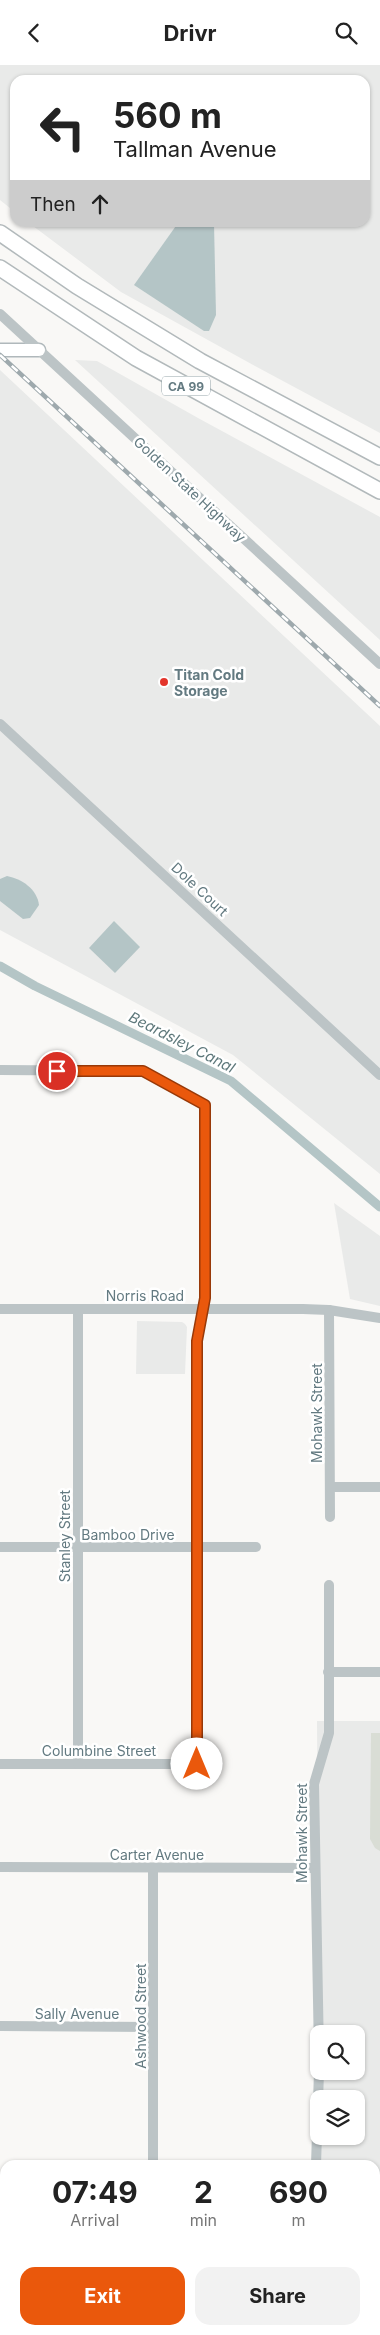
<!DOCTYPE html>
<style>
body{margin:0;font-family:Inter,sans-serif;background:#f2f2f2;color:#222;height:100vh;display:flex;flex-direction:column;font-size:19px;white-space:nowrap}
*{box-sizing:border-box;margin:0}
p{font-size:16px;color:#767676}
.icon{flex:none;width:28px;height:28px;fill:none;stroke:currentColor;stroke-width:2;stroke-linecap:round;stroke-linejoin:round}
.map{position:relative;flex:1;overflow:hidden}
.details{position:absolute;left:0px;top:2095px;width:380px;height:175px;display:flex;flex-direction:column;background:#fff;border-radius:15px 15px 0 0;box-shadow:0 1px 4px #0004}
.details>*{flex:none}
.guide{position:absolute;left:10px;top:10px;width:360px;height:152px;border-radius:15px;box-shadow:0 1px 4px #0004;background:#fff;color:#222;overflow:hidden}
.buttons{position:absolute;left:310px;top:1960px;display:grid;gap:10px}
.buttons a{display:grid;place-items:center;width:55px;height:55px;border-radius:10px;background:#fff;box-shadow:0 1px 4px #0004;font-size:25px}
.pin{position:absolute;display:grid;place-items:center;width:42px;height:42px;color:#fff;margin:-21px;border:2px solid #fff;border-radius:50%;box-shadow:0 1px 5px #0007}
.me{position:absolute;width:55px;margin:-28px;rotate:0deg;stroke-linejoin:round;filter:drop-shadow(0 0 4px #0008)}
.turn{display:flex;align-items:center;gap:18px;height:105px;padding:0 20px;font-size:22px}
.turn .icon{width:65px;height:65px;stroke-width:2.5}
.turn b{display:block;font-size:35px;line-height:42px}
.then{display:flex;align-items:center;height:48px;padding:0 20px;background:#0003;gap:10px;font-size:19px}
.eta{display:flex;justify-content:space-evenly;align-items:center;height:85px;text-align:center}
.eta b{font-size:30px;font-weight:700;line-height:35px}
.primary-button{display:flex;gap:10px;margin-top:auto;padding:10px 20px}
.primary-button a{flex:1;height:58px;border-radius:15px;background:#ea580c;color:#fff;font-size:20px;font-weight:700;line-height:58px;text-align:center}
.primary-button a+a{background:#f2f2f2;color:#222}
header{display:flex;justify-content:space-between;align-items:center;height:65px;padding:0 20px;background:#fff;font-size:22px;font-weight:700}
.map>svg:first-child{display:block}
.built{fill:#e9eae9}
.green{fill:#d9ddd5}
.water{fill:#b4c5c6}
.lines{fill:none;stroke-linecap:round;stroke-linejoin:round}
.canal{stroke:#b4c5c6;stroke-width:9}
.major-casing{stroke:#b0b8bb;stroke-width:15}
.highway-casing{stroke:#b2b9bb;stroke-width:18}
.minor{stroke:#bcc4c6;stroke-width:10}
.major{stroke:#fff;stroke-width:12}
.highway{stroke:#fff;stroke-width:15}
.rail-casing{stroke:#9ea9ad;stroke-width:4.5}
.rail{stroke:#fff;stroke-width:2.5;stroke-dasharray:8;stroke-linecap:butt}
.route-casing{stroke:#983908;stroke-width:12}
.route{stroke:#ea580c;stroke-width:9}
.poi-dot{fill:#e3352b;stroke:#fff;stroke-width:2}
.labels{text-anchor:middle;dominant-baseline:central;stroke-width:5;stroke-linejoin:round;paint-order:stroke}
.shield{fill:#fff;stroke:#92a2a7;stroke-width:1}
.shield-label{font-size:12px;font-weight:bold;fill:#637a81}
.street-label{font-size:14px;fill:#637a81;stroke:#fff}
.poi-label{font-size:14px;font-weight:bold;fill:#637a81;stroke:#fff;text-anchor:start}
.water-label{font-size:15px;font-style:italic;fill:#5e787b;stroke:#fff}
</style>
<header><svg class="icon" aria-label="back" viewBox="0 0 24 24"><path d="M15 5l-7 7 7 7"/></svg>Drivr<svg class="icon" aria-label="search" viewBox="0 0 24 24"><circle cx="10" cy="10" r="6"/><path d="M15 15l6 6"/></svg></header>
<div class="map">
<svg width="380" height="2270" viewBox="0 0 380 2270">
<rect width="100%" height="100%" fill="#f9f8f6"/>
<g class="built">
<polygon points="0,0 380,0 380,368 255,301 121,227 29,158 365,158 365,15 15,15 15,147 0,135"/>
<polygon points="75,295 97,296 198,353 380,452 380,575"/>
<polygon points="0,305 380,661 380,1109 233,990 0,865"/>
<polygon points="334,1138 380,1171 380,1241 350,1234"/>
<polygon points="137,1256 182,1257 185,1259 187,1262 185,1309 136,1309"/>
<polygon points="317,1656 380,1656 380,2184 375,2184 375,2100 320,2100 319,2071 356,2071 356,2034 319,2034 319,2006 356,2006 356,1969 319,1969"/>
</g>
<polygon class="green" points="371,1668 380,1668 380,1786 375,1783 370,1774"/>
<g class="water">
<polygon points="178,158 214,158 216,250 209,266 204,266 134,220"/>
<path d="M 7,811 C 22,814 37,824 39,840 L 30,853 L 23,854 L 0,836 L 0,814 Z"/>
<polygon points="114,856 140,882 115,908 89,883"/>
</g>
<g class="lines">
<polyline class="canal" points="0,901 35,921 231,1016 380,1142"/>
<g class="major-casing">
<g id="major">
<polyline points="0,285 39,285"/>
<polyline points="0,2192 5,2192"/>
<polyline points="375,2193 380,2193"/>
<polyline points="0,2211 5,2211"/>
<polyline points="375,2213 380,2213"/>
</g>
</g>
<g class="highway-casing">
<g id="highway">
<polyline points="0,168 77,221 200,296 380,392"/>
<polyline points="0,203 136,293 380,426"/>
</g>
</g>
<g class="minor">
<polyline points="0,249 380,599"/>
<polyline points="0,659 380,1010"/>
<polyline points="0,1005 143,1006 205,1040 205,1233 197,1276 197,1699 0,1699"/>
<polyline points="0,1244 303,1244 329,1245 380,1253"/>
<polyline points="78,1244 78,1699"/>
<polyline points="329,1245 330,1452"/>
<polyline points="330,1422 380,1422"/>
<polyline points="0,1482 256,1482"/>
<polyline points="328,1607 380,1607"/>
<polyline points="0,1802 314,1803"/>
<polyline points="0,1961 153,1962"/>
<polyline points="319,1989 314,1719 329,1668 329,1520"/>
<polyline points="153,2100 153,1803"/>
<polyline points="316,2100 319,2006"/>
<polyline points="378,2213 379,2270"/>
<polyline points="237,2265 237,2270"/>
</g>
<use href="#major" class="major"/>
<use href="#highway" class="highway"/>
<g class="rail-casing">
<polyline id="rail" points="0,290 380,641"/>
</g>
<use href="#rail" class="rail"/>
</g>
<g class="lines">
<g class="route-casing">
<polyline id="route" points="57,1006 143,1006 205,1040 205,1233 197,1276 197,1699"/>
</g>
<use href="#route" class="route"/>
</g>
<circle class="poi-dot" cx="164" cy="617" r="5"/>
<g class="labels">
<rect class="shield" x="162" y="311.5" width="48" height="19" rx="4"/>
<g class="shield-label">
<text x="186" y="321">CA 99</text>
</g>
<g class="street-label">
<text transform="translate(190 424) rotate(43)">Golden State Highway</text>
<text transform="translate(200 824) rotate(43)">Dole Court</text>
<text x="145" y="1230">Norris Road</text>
<text transform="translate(316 1348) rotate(-90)">Mohawk Street</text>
<text x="128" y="1469">Bamboo Drive</text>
<text transform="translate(64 1471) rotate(-90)">Stanley Street</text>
<text x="99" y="1685">Columbine Street</text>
<text transform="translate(301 1768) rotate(-90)">Mohawk Street</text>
<text x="157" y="1789">Carter Avenue</text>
<text x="77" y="1948">Sally Avenue</text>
<text transform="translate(140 1951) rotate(-90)">Ashwood Street</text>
</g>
<g class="poi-label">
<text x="174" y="609">Titan Cold<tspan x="174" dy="16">Storage</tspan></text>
</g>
<g class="water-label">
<text transform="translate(182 977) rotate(27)">Beardsley Canal</text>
</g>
</g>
</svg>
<div class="buttons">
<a><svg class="icon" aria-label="search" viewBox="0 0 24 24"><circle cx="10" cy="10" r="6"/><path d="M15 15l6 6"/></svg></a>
<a><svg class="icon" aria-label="layers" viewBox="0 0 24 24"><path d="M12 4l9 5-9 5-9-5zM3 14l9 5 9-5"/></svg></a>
</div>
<div class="pin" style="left:57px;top:1006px;background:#d93025"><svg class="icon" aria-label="arrive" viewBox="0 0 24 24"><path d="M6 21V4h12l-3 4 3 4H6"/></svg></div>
<svg class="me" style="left:197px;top:1699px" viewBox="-20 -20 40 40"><circle r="19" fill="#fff"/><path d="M0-13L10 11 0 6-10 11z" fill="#ea580c"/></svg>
<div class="guide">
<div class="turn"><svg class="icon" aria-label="left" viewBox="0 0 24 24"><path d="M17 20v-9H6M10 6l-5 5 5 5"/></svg><div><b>560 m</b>Tallman Avenue</div></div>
<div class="then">Then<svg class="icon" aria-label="ahead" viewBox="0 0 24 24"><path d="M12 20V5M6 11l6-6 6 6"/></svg></div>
</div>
<section class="details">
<div class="eta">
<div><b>07:49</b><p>Arrival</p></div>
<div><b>2</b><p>min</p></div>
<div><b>690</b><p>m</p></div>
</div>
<div class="primary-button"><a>Exit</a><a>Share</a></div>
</section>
</div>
